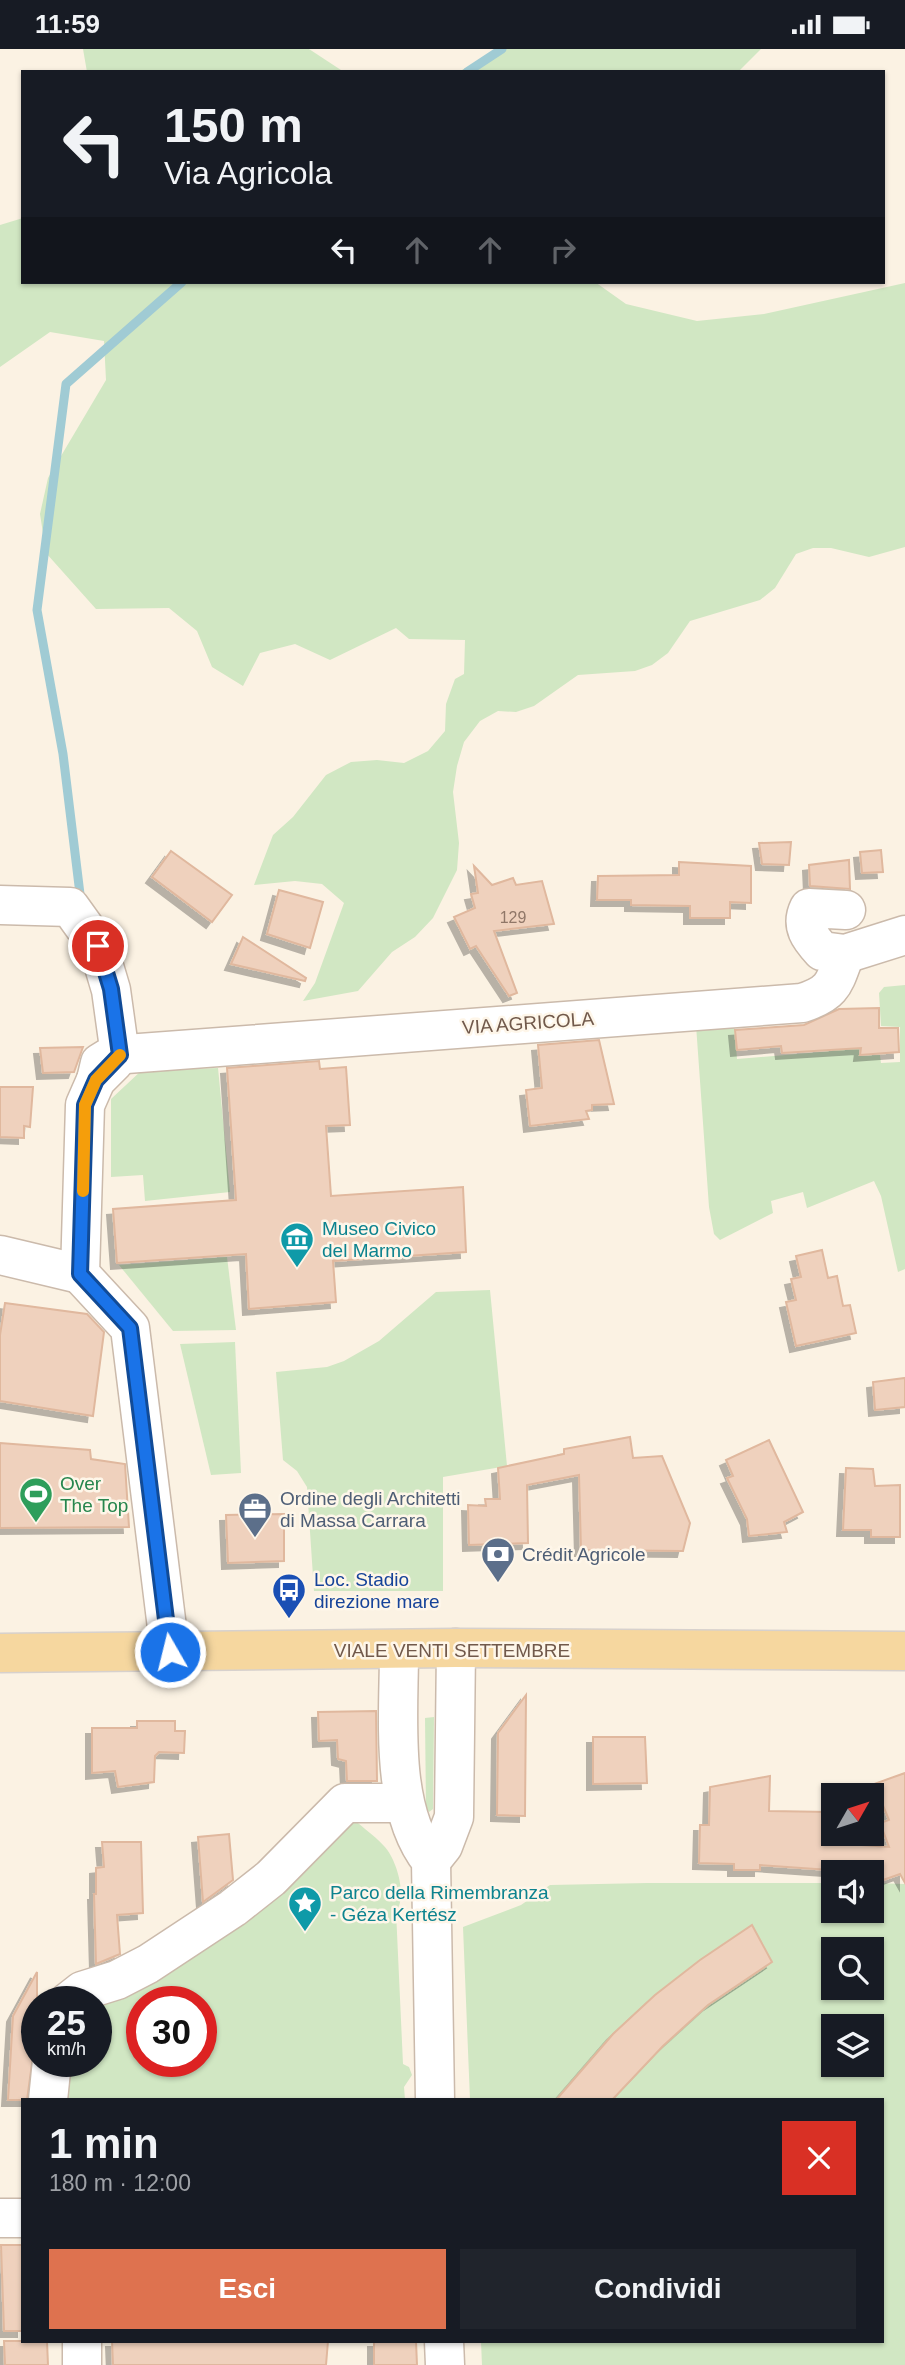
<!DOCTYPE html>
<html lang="it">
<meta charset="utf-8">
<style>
body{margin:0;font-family:Helvetica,sans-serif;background:#20242c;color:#f1f3f6;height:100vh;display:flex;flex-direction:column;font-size:26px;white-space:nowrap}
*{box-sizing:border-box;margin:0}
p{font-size:23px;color:#9ea1a6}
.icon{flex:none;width:38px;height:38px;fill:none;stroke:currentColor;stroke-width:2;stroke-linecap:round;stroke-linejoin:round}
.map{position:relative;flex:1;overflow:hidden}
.drawer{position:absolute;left:21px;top:2049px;width:863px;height:245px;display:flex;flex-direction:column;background:#171b24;border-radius:0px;box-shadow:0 2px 5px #0004}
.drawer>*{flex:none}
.banner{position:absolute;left:21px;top:21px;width:864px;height:214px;border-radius:0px;box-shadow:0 2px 5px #0004;background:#171b24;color:#f1f3f6;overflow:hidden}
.needle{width:46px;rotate:51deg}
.fabs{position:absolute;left:821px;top:1734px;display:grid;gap:14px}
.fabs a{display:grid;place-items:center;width:63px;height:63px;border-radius:0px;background:#171b24;box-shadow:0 2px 5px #0004;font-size:35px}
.speed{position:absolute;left:21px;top:1937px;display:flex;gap:14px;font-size:35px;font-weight:700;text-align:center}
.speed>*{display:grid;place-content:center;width:91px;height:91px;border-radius:50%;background:#171b24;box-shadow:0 2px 5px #0004;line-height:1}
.speed small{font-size:18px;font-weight:400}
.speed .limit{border:10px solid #d22;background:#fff;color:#111}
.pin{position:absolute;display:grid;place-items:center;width:60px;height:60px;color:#fff;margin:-30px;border:4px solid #fff;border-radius:50%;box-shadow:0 2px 7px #0007}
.me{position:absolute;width:77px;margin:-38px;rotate:352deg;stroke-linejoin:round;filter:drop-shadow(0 0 5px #0008)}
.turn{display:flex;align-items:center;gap:24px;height:147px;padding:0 28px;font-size:32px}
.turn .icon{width:91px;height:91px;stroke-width:2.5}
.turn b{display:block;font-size:49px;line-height:60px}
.lanes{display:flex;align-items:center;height:66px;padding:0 28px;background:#0003;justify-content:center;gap:35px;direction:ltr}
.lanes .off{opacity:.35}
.round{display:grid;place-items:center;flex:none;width:74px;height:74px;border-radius:0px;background:#20242c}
.headline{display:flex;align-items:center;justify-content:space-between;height:119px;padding:0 28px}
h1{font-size:42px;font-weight:600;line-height:52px}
.action{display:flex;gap:14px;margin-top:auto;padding:14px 28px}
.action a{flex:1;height:80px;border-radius:0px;background:#de724f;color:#fff;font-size:28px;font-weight:600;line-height:80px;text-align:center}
.action a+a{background:#20242c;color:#f1f3f6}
.status{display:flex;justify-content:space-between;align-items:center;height:49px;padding:0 35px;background:#171b24;direction:ltr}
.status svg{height:19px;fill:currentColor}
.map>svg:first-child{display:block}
.green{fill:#d1e7c3;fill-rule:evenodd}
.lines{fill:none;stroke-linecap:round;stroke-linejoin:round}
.stream{stroke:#a0cbd4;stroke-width:9}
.building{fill:#efd1bd;stroke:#e0b89e;stroke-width:2;filter:url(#shadow)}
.minor-casing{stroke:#cbbaab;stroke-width:41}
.major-casing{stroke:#d7d1cd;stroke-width:41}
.minor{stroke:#fff;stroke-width:38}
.major{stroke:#f6d79f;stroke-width:38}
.route-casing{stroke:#114b97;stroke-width:18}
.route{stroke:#1a73e8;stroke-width:12}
.slow{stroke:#f59e0b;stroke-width:12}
.labels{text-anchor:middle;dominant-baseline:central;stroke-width:5;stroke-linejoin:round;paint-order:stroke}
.number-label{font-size:16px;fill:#907768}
.street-label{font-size:19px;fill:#71594b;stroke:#fef6e9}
.culture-label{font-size:19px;fill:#0d838f;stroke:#fef6e9;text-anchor:start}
.leisure-label{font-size:19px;fill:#27864d;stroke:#fef6e9;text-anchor:start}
.service-label{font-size:19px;fill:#4e5e75;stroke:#fef6e9;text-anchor:start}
.transit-label{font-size:19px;fill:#164399;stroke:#fef6e9;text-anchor:start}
</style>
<div class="status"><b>11:59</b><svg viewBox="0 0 49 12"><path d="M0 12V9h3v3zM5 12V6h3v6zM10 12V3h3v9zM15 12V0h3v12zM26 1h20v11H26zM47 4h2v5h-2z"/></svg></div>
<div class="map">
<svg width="905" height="2316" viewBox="0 0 905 2316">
<defs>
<filter id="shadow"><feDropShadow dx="-6" dy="6" stdDeviation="0" flood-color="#0004"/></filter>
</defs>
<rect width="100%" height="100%" fill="#fbf2e3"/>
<g class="green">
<polygon points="83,0 309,0 344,23 87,23"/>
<polygon points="502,0 761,0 738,23 458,23"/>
<polygon points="23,169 23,233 595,233 626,255 697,272 764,265 905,234 905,498 869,508 831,499 813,499 796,505 775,539 760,551 690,572 668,604 652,616 635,622 578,626 534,657 516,663 498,662 480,672 464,693 457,717 453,743 459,794 457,821 433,869 415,888 392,903 358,942 303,952 315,934 344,854 322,835 295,832 254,836 273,786 293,768 326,726 351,713 377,711 404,714 428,702 445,682 446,655 455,630 464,625 465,591 409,590 396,579 330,611 295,595 260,604 243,637 212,618 197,582 169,559 96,560 46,504 40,465 48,429 106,331 104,292 50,283 0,318 0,176"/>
<polygon points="905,936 905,1220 898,1223 881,1147 874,1132 807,1159 803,1143 771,1152 773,1164 720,1191 714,1185 709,1158 696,976 734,972 737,1010 832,1002 831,960 841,960 861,979 859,1007 880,1006 881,1014 900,1013 900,978 881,977 879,944 884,938"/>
<polygon points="218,1019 230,1143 145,1152 143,1126 111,1128 111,1050 141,1022"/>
<polygon points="227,1208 236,1281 173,1282 119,1216"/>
<polygon points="490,1241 507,1417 443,1428 443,1542 314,1542 307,1438 297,1422 283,1411 276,1323 327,1318 344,1312 379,1292 436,1243"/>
<polygon points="235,1293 241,1424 211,1426 180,1295"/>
<polygon points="434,1668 433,1760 429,1763 426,1759 425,1669"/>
<path d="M 346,1764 C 358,1775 373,1785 384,1797 C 396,1809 408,1847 396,1862 L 403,2015 L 409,2018 L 412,2026 L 404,2038 L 405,2051 L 68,2051 L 69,2046 L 58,2036 L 59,2013 L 96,2012 L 96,1953 ZM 142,1953 L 201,1953 L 201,2012 L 142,2012 Z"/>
<path d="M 647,1834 L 833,1834 L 833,1862 L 872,1862 L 872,1834 L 905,1835 L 905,2316 L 482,2316 L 481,2293 L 882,2292 L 882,2051 L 470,2051 L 463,1878 L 521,1856 L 550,1836 ZM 833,1900 L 872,1900 L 872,1939 L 833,1939 ZM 833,1978 L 872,1978 L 872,2016 L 833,2016 Z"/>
</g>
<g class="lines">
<g class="stream">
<polyline points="467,23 502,0"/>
<polyline points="80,845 63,705 37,561 66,335 182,233"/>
</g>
</g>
<g class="building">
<polygon points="791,793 789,816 762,815 759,794"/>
<polygon points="881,801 883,823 862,824 860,803"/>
<polygon points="171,802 232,846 212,873 152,828"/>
<polygon points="849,811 850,840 810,837 809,816"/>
<polygon points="679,813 751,817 751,854 730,853 730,869 690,869 690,857 631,856 631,851 597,851 598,827 679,826"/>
<polygon points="474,817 492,836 513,829 516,836 542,832 554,875 494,882 517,944 509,947 476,897 470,900 454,868 475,859 471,845 478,844"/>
<polygon points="279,841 323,853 310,899 267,885"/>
<polygon points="243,888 306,929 305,932 231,915"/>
<polygon points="879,959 879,979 898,979 899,1003 860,1006 861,999 782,1004 781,997 737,1001 735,981 804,976 839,960"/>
<polygon points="599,991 614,1055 592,1056 592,1061 586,1062 589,1070 530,1077 526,1041 542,1039 538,996"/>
<polygon points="83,998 74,1023 43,1024 40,999"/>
<polygon points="319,1012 320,1020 346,1018 350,1076 326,1077 331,1147 463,1138 466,1203 333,1212 336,1253 249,1260 246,1205 117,1214 113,1160 236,1151 227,1019"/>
<polygon points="0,1038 33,1038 30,1078 24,1077 24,1089 0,1088"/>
<polygon points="822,1201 828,1229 837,1227 843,1257 850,1256 856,1284 796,1297 786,1253 796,1251 791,1230 801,1228 796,1207"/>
<polygon points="5,1254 87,1265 104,1283 93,1367 0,1352 0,1286"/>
<polygon points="905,1329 905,1358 875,1361 873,1333"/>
<polygon points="630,1388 633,1409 662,1407 690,1474 683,1502 581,1501 579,1426 527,1436 528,1494 469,1496 468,1456 486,1457 485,1450 500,1450 498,1419 564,1405 564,1400"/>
<polygon points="769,1391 803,1463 784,1473 787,1483 749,1487 747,1470 727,1429 733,1427 726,1411"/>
<polygon points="0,1394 90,1401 91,1410 125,1415 129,1478 0,1479"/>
<polygon points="846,1419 873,1420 875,1437 900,1436 900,1488 871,1488 871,1481 843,1481"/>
<polygon points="284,1465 284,1512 228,1514 226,1466"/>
<polygon points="526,1646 525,1767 497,1766 498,1684"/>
<polygon points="376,1662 377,1732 347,1732 346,1712 338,1710 337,1691 319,1692 318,1663"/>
<polygon points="137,1672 175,1672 175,1682 185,1682 184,1704 159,1703 155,1707 154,1733 118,1738 115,1722 92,1724 92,1679 137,1679"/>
<polygon points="593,1688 645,1688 647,1734 593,1735"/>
<polygon points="905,1724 905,1834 900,1825 872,1835 872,1824 760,1816 760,1821 734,1821 734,1815 699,1814 700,1776 709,1776 710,1738 770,1727 769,1762 830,1763 832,1794 889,1798 880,1774 889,1771 874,1735"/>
<polygon points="229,1785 233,1831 203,1853 198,1788"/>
<polygon points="102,1793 141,1793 143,1864 117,1866 120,1905 96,1915 94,1845 96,1845 96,1819 104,1818"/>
<polygon points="752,1876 772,1913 708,1956 663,1997 612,2051 556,2051 613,1985 655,1946 700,1911"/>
<polygon points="37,1923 37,1978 27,2051 8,2051 13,1967"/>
<polygon points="1,2196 23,2196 23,2282 4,2282"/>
<polygon points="4,2292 47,2292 48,2316 5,2316"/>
<polygon points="112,2292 328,2292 326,2316 113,2316"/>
<polygon points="374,2292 416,2292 417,2316 374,2316"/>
</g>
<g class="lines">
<g class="minor-casing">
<g id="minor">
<polyline points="0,856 70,858 98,897 111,941 120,1006"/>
<path d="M 846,861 L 809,859 C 800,877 810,889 822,902 L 845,905 L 905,886"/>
<polyline points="114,1013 96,1031 85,1056 80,1225 130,1279 170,1603"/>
<path d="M 96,1031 L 100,1014 L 113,1006 L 802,954 C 834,944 834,934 845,905"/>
<polyline points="0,1206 80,1225"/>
<path d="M 399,1602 C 399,1666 389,1760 431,1812 L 435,2051"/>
<polyline points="431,1812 443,1797 454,1768 456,1599"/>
<polyline points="68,1953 82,1942 117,1931 148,1915 233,1859 271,1829 345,1754 403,1754"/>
<polyline points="48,2051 52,2012"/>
<polyline points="0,2169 23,2169"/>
<polyline points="82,2292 82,2316"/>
<polyline points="444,2292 445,2316"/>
</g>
</g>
<g class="major-casing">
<polyline id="major" points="0,1604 456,1599 905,1602"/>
</g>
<use href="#minor" class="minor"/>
<use href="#major" class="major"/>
</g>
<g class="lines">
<g class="route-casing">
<polyline id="route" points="98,897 111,940 120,1006 96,1031 85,1056 80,1225 130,1279 170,1603"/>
</g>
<use href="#route" class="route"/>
<polyline class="slow" points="83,1142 85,1056 96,1031 120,1006"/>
</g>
<defs>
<g id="museum-pin" transform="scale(1.75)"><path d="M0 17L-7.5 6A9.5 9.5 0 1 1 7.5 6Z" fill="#0f9aa8" stroke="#fef6e9"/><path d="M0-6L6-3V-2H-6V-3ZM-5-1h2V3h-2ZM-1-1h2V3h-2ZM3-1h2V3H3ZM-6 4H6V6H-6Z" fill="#fff"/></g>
<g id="stadium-pin" transform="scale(1.75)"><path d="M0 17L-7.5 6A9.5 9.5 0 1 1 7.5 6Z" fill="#2e9e5b" stroke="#fef6e9"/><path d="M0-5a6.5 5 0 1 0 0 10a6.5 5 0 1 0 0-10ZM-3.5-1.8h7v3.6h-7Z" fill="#fff"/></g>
<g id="office-pin" transform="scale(1.75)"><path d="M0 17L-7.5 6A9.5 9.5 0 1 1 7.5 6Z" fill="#5c6f8a" stroke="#fef6e9"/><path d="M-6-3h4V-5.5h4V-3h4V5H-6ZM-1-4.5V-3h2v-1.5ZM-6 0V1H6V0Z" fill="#fff"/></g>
<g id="bank-pin" transform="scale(1.75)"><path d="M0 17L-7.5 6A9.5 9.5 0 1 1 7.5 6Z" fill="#5c6f8a" stroke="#fef6e9"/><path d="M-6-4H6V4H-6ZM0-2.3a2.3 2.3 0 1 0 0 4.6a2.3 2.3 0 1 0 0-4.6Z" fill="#fff"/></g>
<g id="bus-pin" transform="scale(1.75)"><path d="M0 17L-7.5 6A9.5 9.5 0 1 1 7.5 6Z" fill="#1a4fb4" stroke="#fef6e9"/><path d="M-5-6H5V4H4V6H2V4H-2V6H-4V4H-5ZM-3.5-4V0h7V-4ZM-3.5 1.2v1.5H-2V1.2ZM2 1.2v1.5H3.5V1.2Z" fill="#fff"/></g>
<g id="sight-pin" transform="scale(1.75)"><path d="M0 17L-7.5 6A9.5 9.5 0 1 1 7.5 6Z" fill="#0f9aa8" stroke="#fef6e9"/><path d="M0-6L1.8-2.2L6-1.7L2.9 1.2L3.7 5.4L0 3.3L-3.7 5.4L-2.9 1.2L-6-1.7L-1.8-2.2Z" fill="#fff"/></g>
</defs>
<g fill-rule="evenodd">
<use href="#museum-pin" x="297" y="1190"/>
<use href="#stadium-pin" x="36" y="1445"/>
<use href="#office-pin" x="255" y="1460"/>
<use href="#bank-pin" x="498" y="1505"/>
<use href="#bus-pin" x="289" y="1541"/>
<use href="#sight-pin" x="305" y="1854"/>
</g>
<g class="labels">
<g class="number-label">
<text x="513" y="868">129</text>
</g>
<g class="street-label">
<text transform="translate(528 974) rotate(-4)">VIA AGRICOLA</text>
<text x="452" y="1601">VIALE VENTI SETTEMBRE</text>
</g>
<g class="culture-label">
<text x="322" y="1179">Museo Civico<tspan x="322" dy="22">del Marmo</tspan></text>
<text x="330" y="1843">Parco della Rimembranza<tspan x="330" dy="22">- Géza Kertész</tspan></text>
</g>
<g class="leisure-label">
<text x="60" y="1434">Over<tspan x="60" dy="22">The Top</tspan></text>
</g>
<g class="service-label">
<text x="280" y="1449">Ordine degli Architetti<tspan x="280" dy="22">di Massa Carrara</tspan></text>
<text x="522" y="1505">Crédit Agricole</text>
</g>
<g class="transit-label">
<text x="314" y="1530">Loc. Stadio<tspan x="314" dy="22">direzione mare</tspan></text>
</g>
</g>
</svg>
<div class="fabs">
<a><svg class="needle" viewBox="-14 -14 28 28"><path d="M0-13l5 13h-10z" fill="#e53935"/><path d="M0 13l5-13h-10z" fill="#9ea1a6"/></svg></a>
<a><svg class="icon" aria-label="sound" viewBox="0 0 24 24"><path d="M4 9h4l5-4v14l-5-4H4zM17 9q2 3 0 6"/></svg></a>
<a><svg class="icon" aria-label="search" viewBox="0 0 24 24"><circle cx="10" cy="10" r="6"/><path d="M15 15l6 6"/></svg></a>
<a><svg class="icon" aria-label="layers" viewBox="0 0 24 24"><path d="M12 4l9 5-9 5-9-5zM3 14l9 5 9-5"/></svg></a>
</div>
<div class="speed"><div>25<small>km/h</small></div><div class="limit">30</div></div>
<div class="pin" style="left:98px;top:897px;background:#d93025"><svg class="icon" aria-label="arrive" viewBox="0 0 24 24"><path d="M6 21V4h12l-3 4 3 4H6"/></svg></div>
<svg class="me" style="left:170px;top:1603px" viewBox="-20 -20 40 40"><circle r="17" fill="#1a73e8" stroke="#fff" stroke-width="3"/><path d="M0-11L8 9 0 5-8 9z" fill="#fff"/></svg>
<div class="banner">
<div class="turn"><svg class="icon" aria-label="left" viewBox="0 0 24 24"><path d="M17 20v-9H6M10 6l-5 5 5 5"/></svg><div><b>150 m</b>Via Agricola</div></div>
<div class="lanes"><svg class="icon" aria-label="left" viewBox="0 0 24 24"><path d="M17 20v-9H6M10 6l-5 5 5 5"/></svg><svg class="icon off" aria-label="ahead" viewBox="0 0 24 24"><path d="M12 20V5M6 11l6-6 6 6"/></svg><svg class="icon off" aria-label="ahead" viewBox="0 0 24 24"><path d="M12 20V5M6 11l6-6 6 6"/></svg><svg class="icon off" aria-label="right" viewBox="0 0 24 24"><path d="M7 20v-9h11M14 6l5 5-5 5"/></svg></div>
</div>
<section class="drawer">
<div class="headline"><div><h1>1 min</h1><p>180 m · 12:00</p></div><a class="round" style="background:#d93025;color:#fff"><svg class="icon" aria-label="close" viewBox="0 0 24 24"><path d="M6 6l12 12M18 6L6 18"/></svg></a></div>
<div class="action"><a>Esci</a><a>Condividi</a></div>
</section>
</div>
